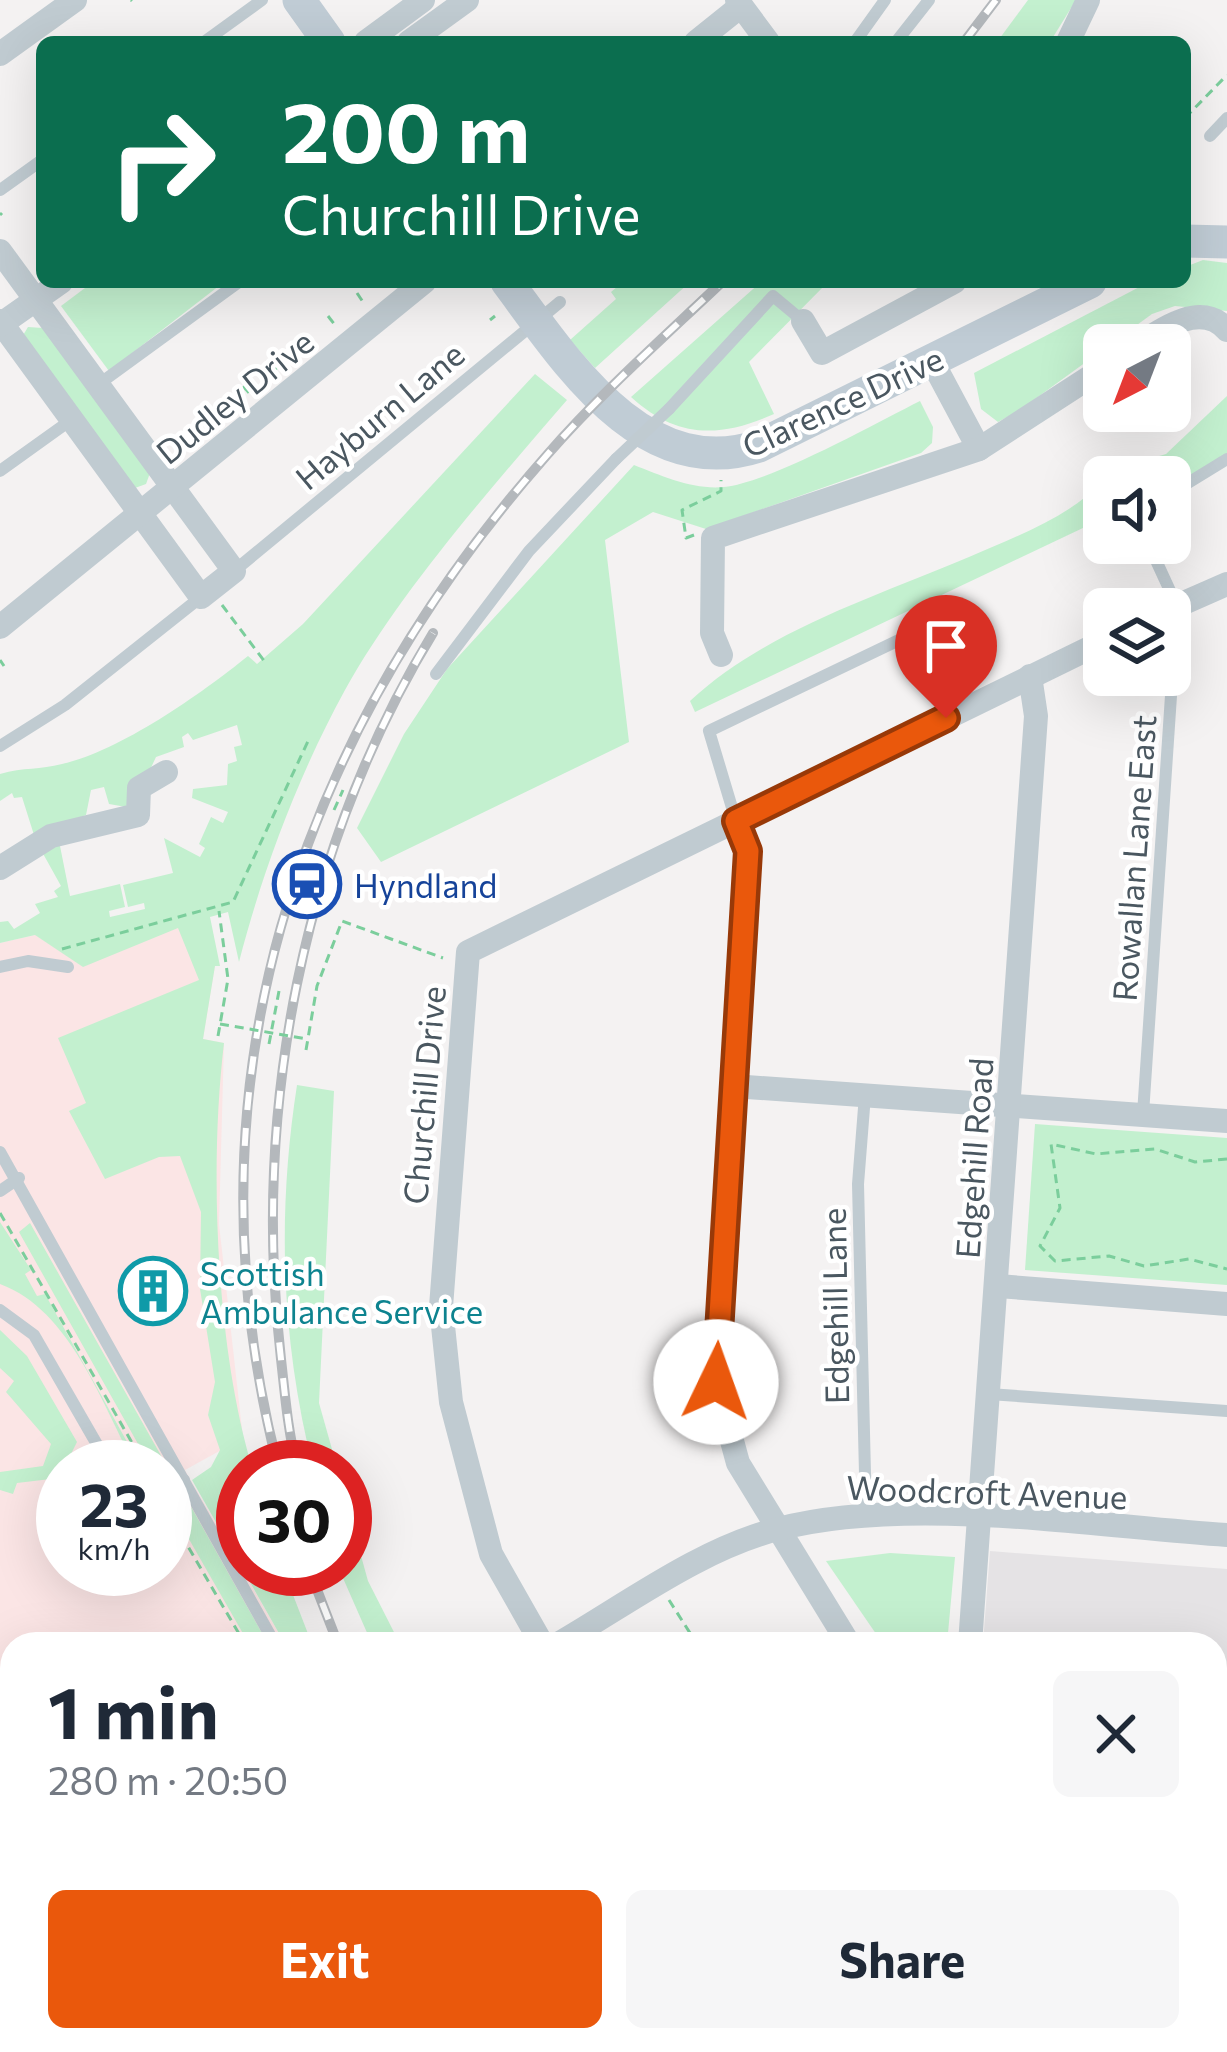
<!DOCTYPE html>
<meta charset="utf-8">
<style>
body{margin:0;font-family:Commissioner,sans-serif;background:#f6f6f7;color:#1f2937;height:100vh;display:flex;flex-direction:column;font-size:45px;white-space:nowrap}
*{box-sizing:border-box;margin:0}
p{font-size:39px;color:#747a83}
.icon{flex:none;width:66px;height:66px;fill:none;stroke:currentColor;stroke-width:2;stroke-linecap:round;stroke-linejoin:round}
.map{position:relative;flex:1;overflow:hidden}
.side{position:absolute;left:0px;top:1632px;width:1227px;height:420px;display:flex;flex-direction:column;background:#fff;border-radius:36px 36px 0 0;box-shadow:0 12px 48px #0002}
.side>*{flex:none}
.hud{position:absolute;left:36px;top:36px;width:1155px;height:252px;border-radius:18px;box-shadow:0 12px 48px #0002;background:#0b6e4f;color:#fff;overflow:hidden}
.needle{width:78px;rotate:222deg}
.tools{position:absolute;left:1083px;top:324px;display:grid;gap:24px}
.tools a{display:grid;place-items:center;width:108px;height:108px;border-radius:18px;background:#fff;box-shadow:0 12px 48px #0002;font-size:60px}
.speed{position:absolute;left:36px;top:1440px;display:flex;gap:24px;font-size:60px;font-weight:700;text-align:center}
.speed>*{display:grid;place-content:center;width:156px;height:156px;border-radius:50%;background:#fff;box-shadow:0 12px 48px #0002;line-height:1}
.speed small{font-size:30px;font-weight:400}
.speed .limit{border:18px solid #d22;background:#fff;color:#111}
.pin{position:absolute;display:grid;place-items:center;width:102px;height:102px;color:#fff;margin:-123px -51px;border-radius:50% 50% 50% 0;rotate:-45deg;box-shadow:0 0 12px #0007}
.pin .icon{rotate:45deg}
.me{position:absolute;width:132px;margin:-66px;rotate:3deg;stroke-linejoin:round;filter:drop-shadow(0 0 9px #0008)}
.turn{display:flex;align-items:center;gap:42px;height:252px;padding:0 48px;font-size:54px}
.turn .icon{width:156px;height:156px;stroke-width:2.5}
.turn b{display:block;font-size:84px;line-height:102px}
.round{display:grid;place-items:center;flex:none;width:126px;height:126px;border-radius:18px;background:#f6f6f7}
.headline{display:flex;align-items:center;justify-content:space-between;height:204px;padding:0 48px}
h1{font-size:72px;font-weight:700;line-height:90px}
.cta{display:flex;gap:24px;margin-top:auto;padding:24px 48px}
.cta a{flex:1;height:138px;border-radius:18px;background:#ea580c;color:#fff;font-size:48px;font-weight:700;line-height:138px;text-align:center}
.cta a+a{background:#f6f6f7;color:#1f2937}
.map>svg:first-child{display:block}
.education{fill:#e5e3e5}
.medical{fill:#fbe5e5;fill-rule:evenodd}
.green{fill:#c3f0cf}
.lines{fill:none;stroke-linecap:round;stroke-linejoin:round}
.path{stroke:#7bce9c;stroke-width:3;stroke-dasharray:9 6;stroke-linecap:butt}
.lane{stroke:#c0cbd1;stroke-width:12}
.street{stroke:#c0cbd1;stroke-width:24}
.secondary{stroke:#c0ccd5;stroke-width:33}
.rail-casing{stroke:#b4b8bc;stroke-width:10}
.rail{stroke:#fff;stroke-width:6;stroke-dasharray:18;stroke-linecap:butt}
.path-bridge{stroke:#7bce9c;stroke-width:3;stroke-dasharray:9 6;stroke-linecap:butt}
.lane-bridge{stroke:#c0cbd1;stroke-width:12}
.route-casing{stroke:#983908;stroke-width:30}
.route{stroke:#ea580c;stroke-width:21}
.labels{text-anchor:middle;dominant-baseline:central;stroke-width:9;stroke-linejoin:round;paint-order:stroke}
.street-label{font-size:33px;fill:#4a5760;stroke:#fff}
.transit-label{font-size:33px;fill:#164399;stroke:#fff;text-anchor:start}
.culture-label{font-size:33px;fill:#0d838f;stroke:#fff;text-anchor:start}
</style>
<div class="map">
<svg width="1227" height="2052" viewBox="0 0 1227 2052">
<rect width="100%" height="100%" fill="#f4f2f2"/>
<polygon class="education" points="990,1551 1227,1569 1227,1737 1215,1736 1215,1644 983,1644"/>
<path class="medical" d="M 175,903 L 220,966 L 215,966 L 203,1039 L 224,1043 L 219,1224 L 243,1438 L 185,1470 L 285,1644 L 12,1644 L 12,2040 L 510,2040 L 517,2052 L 0,2052 L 0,943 ZM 63,1467 L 165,1467 L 165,1569 L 63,1569 Z"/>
<g class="green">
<polygon points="1028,0 1076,0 1050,42 997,42"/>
<polygon points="1203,260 1227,263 1227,311 1175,306 1152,314 1020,410 998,422 981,409 974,373 1149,282 1185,282 1185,267"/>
<polygon points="93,282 224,282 109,371 61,306"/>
<polygon points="623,282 690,282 595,368 570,340 616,299 611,292"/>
<path d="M 761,282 L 828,282 L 749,362 L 774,414 C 720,438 677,439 631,397 Z"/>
<polygon points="28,327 43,328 150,473 146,484 135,488 22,337"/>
<path d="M 535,374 L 567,400 C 493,486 400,591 345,690 C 299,774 263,869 239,962 L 228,912 L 210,917 L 220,966 L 215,966 L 203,1039 L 224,1043 C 209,1168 216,1346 252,1467 L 243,1467 L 243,1569 L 283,1569 L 312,1644 L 285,1644 L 192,1480 L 211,1467 L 220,1450 L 208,1415 L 215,1382 L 200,1289 L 201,1212 L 180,1156 L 159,1157 L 105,1179 L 69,1111 L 86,1103 L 58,1038 L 199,980 L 178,928 L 83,967 L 35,935 L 0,943 L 0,922 L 8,921 L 14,929 L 40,913 L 35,904 L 58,897 L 54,891 L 61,886 L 41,850 L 59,841 L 70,896 L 120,884 L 125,907 L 109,911 L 110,917 L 145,909 L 144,903 L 128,907 L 123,885 L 173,873 L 164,838 L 200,857 L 205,848 L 199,844 L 211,817 L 223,823 L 228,812 L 192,798 L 193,789 L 227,785 L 228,764 L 237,761 L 234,747 L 242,745 L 237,725 L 193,740 L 188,733 L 182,737 L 184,747 L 156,757 L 132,808 L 109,804 L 104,787 L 91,790 L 86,815 L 34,835 L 22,797 L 14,798 L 12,793 L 0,801 L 0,774 C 24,767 40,770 62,764 C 120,751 201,694 248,656 L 257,664 L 303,624 Z"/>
<polygon points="1227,396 1227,459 1170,494 1170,477 1108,477 1122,467 1166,454"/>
<path d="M 920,401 L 933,427 L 932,443 L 921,453 L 706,529 L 653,512 L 605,540 L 629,742 L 381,862 L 357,828 L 404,734 L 447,669 L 634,465 C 662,476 693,490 724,487 C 771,482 874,424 920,401 Z"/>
<path d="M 1104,480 L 1104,518 L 695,712 L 690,701 C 765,631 875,597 969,557 C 1017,536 1070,517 1104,480 Z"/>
<path d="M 297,1085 L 334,1091 L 319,1403 L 337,1467 L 313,1467 C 281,1341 277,1214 297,1085 Z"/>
<polygon points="1035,1124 1227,1138 1227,1285 1025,1270"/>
<path d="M 0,1222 L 31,1270 L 25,1274 L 37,1296 L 45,1294 L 141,1467 L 136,1467 C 102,1405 71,1310 0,1284 Z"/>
<polygon points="30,1223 168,1468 165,1482 165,1467 151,1467 19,1232"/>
<polygon points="0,1330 27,1356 77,1442 59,1478 17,1483 13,1494 0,1490 0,1472 43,1466 51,1444 6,1392 14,1381 0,1368"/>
<polygon points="179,1498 189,1503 268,1644 249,1644 166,1499"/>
<polygon points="345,1498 368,1581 400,1644 372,1644 339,1569 345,1569"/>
<polygon points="890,1553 955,1557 947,1644 883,1644 826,1561"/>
<polygon points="1215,1914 1227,1923 1227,2052 1163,2052 1154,2040 1215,2040"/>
</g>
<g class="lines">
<g class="path">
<polyline points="131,0 132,1"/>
<polyline points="1185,118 1227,75"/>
<polyline points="0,215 2,213"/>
<polyline points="357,293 363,302"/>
<polyline points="328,316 335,325"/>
<polyline points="490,320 495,316"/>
<polyline points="300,340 307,348"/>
<polyline points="271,363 278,373"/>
<polyline points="243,386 251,395"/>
<polyline points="215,409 222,418"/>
<polyline points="694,535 686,538 682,510 721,491 721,480"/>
<polyline points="222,605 265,662"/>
<polyline points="0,660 4,666"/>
<polyline points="334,810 343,790"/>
<polyline points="62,949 233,902 309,739"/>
<polyline points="218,1036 228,979 219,911"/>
<polyline points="269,1044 279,991"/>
<polyline points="306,1050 317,986 342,921 443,958"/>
<polyline points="1227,1159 1195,1162 1155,1149 1096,1154 1051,1144 1060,1208 1040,1246 1055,1261 1109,1256 1144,1266 1189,1259 1227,1269"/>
<polyline points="0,1213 146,1467"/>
<polyline points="166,1509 245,1644"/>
<polyline points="669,1600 697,1644"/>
<polyline points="302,2040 310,2052"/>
</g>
<g class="lane">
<polyline points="204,42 262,0"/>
<polyline points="855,42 885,0"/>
<polyline points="896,42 929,0"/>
<polyline points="1210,136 1227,118"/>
<polyline points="0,190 42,160"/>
<polyline points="99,384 239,282"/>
<polyline points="669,409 773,296 803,321"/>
<polyline points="0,471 71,420"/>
<polyline points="1170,494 1227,459"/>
<polyline points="234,571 560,302"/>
<polyline points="436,674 529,551 616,459"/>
<polyline points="0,746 65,705 201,597"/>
<polyline points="736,821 709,731 945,618"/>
<polyline points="0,967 28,961 68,967"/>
<polyline points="865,1095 858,1184 866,1515"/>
<polyline points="1143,1114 1177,606 1148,543"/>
<polyline points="0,1152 275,1644"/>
<polyline points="0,1191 19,1178"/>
<polyline points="0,1310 34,1335 110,1467"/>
<polyline points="989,1394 1227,1411"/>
<polyline points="165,1491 184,1480"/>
<polyline points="0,1998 12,1994"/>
<polyline points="91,2040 101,2052"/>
<polyline points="252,2040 259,2052"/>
<polyline points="500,2040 507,2052"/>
<polyline points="410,2052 429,2040"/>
</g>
<g class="street">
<polyline points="737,0 768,42"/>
<polyline points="366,42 423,0"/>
<polyline points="409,42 467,0"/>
<polyline points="696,42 741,6"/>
<polyline points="1068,42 1088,0"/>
<polyline points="0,54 75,0"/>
<polyline points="0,251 234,571 201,597 0,321"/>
<polyline points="803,321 822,353 954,282"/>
<polyline points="0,325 61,282"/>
<path d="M 1138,345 C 1163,328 1202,301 1227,330"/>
<polyline points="932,361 979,449"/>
<polyline points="1170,609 1227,584"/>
<polyline points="0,627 424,282"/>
<polyline points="721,655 712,633 713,538 979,449 1104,368"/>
<polyline points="736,821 748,851 716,1382 738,1463 849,1644"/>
<polyline points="0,868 51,836 138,815 139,788 166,772"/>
<polyline points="733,1086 1227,1121"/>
<polyline points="998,1286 1227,1304"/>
<polyline points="542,1644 491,1554 451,1402 441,1307 468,952 1104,641"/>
<path d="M 558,1644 C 627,1604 700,1549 778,1529 C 908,1495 1092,1526 1227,1535"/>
<polyline points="970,1644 1036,716 1030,676"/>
<polyline points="1215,1843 1224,1770"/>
<polyline points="1215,1887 1227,1901"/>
<polyline points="782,2040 790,2052"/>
<polyline points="827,2040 835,2052"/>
<polyline points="1114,2040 1123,2052"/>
<polyline points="969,2051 986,2040"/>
</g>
<g class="secondary">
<polyline points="299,0 329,42"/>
<polyline points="1185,241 1227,242"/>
<path d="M 507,282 C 566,361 643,484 759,446 L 1090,282"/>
</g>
<g class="rail-casing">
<g id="rail">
<polyline points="964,42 996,0"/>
<path d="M 278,1467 C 181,1088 293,744 547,455 C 601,393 663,338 722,282"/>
<path d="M 297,1467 C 288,1432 285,1395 281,1359 C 252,1111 302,848 433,633"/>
<polyline points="309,1569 338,1644"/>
<polyline points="559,2040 566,2052"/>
</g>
</g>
<use href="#rail" class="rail"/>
<polyline class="path-bridge" points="220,1024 307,1039"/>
<polyline class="lane-bridge" points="616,459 669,409"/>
</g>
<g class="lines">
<g class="route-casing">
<polyline id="route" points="716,1382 748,851 736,821 946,718"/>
</g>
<use href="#route" class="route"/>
</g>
<defs>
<g id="station-ring" transform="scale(3.45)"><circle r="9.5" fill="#fff" stroke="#1a4fb4" stroke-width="1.5"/><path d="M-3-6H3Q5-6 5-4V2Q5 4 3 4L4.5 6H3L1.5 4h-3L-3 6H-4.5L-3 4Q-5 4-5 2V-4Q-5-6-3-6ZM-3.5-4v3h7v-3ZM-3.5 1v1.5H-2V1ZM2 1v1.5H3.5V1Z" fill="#1a4fb4"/></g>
<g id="building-ring" transform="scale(3.45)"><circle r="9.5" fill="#fff" stroke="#0f9aa8" stroke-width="1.5"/><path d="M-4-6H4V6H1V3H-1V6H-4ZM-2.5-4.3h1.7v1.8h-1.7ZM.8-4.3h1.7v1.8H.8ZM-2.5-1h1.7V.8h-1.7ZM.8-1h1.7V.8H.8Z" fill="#0f9aa8"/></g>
</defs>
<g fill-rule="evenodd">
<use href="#station-ring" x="307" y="884"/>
<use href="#building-ring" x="153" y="1291"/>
</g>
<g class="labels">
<g class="street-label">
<text transform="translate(234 396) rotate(-39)">Dudley Drive</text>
<text transform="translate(842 401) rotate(-25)">Clarence Drive</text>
<text transform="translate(379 415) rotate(-40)">Hayburn Lane</text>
<text transform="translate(1133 858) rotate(-86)">Rowallan Lane East</text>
<text transform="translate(423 1095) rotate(-85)">Churchill Drive</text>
<text transform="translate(973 1158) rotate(-86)">Edgehill Road</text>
<text transform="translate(834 1306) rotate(-91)">Edgehill Lane</text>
<text transform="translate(987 1491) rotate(2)">Woodcroft Avenue</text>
</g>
<g class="transit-label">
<text x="354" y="884">Hyndland</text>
</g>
<g class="culture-label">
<text x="200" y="1272">Scottish<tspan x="200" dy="38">Ambulance Service</tspan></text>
</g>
</g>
</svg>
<div class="tools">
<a><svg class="needle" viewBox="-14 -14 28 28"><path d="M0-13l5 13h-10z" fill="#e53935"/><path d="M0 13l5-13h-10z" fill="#747a83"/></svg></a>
<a><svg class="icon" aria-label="sound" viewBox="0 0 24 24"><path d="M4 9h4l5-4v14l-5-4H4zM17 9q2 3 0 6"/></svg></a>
<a><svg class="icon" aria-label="layers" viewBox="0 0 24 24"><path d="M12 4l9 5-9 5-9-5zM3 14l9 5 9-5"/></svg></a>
</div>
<div class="speed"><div>23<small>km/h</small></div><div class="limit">30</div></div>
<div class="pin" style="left:946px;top:718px;background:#d93025"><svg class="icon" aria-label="arrive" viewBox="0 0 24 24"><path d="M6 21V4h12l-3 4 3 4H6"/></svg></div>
<svg class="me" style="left:716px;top:1382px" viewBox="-20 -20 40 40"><circle r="19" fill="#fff"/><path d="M0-13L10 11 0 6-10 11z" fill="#ea580c"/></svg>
<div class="hud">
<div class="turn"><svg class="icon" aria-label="right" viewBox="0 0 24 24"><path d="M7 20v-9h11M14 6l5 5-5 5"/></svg><div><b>200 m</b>Churchill Drive</div></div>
</div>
<section class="side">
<div class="headline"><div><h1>1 min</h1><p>280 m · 20:50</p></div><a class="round"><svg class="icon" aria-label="close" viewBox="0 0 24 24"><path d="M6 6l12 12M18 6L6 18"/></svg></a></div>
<div class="cta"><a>Exit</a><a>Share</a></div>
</section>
</div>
